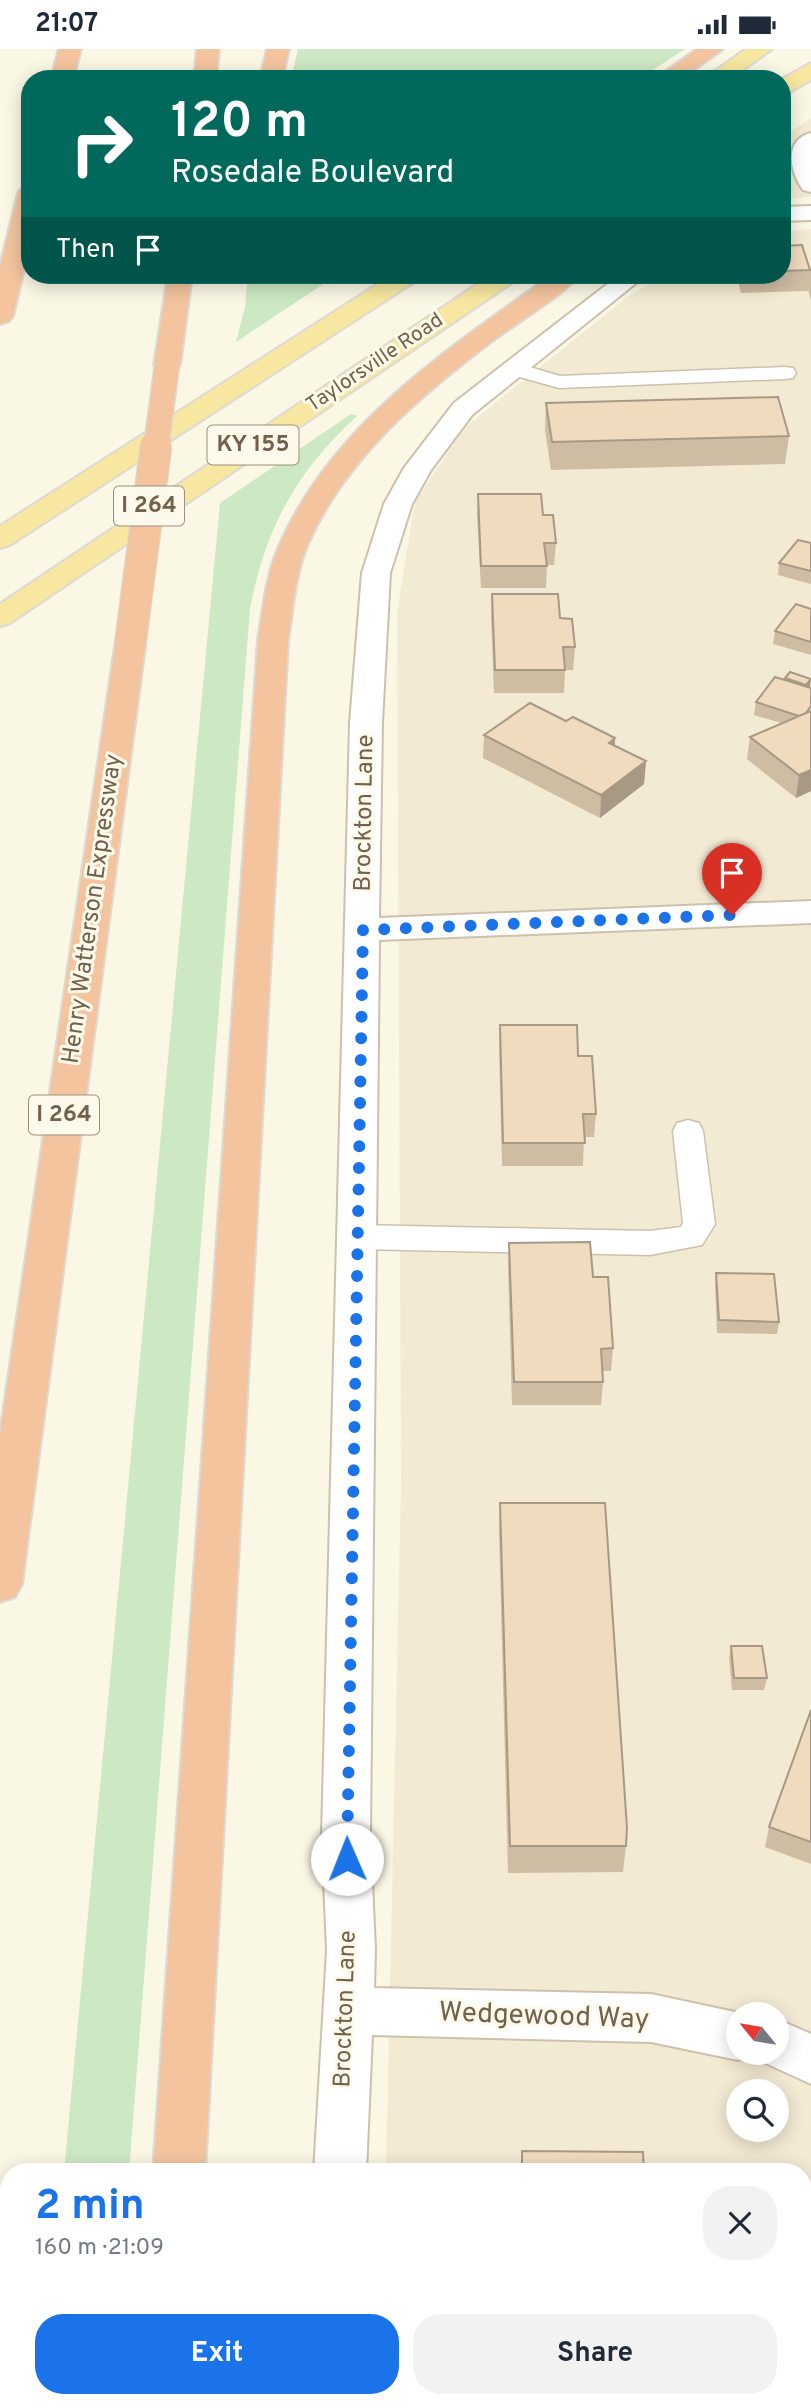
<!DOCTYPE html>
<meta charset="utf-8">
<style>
body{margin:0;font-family:Overpass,sans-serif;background:#f2f2f3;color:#1f2937;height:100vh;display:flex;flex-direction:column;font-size:26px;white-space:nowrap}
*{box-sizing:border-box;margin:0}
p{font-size:23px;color:#747a83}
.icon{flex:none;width:38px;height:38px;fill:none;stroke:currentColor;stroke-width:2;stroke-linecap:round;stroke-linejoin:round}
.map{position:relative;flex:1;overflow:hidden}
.side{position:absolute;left:0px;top:2114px;width:812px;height:245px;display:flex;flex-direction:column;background:#fff;border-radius:28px 28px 0 0;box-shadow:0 4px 18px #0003}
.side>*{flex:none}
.guide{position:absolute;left:21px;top:21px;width:770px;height:214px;border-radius:28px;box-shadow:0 4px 18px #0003;background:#00695c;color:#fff;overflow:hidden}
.needle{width:46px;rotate:300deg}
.tools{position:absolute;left:726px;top:1953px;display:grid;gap:14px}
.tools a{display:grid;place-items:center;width:63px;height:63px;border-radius:50%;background:#fff;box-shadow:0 4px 18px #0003;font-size:35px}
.pin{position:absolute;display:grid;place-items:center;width:60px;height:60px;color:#fff;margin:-72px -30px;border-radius:50% 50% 50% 0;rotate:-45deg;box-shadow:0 0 7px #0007}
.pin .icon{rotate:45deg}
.me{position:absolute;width:77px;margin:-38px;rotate:359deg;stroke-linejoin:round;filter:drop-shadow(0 0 5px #0008)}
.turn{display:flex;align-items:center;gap:24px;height:147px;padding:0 35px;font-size:32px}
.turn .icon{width:91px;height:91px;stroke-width:2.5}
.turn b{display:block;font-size:49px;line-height:60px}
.then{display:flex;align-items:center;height:66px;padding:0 35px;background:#0003;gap:14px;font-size:26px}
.round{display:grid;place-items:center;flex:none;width:74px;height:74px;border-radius:28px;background:#f2f2f3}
.head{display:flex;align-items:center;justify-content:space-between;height:119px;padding:0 35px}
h1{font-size:42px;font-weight:700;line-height:52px;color:#1a73e8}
.primary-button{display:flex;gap:14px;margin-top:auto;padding:14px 35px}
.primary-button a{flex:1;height:80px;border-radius:28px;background:#1a73e8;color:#fff;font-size:28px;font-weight:700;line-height:80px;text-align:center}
.primary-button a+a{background:#f2f2f3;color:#1f2937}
.status{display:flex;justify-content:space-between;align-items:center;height:49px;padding:0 35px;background:#fff;direction:ltr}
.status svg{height:19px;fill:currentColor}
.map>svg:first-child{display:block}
.residential{fill:#f3ead4;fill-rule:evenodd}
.green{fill:#cce8c4}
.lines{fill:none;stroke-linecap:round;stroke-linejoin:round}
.lane-casing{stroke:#cdc0ac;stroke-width:3}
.street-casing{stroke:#cdc0ac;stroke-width:4}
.primary-casing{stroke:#ddd9d4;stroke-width:4}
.highway-casing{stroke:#ddd9d4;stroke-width:4}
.lane{fill:#fff;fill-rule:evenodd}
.street{fill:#fff;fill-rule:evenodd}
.primary{fill:#f7e7a0;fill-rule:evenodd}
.highway{fill:#f3c49e;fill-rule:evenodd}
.highway-bridge-far1-casing{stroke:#ddd9d4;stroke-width:27;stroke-linecap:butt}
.highway-bridge-casing{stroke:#ddd9d4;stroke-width:33;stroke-linecap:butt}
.highway-bridge-far1{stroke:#f3c49e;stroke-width:24}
.highway-bridge{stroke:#f3c49e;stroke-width:31}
.wall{fill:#cebca3}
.shaded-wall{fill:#a89985}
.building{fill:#f0dbbe;stroke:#a89985;stroke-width:2}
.route{stroke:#1a73e8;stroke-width:12;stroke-dasharray:0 21.6}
.labels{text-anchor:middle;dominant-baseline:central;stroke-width:6;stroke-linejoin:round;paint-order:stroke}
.far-street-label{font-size:21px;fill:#73614b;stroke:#fefaeb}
.shield{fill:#fefaeb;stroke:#9d8f7b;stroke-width:2}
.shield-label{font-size:23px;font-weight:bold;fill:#73614b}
.street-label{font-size:24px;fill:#73614b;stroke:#fefaeb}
.near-street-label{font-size:28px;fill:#73614b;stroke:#fefaeb}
</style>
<div class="status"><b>21:07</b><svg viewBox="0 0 49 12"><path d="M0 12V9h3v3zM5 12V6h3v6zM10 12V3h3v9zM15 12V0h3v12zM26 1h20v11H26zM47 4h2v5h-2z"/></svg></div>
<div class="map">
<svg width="811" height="2359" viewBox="0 0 811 2359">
<rect width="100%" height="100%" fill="#fbf7e5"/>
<g class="residential">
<polygon points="811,69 811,148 782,150 782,89"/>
<path d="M 811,180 L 811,2359 L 381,2359 L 381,2350 L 803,2350 L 803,2123 L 386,2123 L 401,1431 L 397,563 L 415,453 L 464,379 L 626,249 L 664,226 L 782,226 L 782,183 ZM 738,1965 L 777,1965 L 777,2004 L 738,2004 ZM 738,2042 L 777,2042 L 777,2081 L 738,2081 Z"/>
</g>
<g class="green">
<polygon points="298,0 685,0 639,30 291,30"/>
<polygon points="248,226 337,226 236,293 245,258"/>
<path d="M 351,365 L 357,367 C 296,423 266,478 250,559 L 129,2123 L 64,2123 L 220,454 Z"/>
<polygon points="42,2350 110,2350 109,2359 41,2359"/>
</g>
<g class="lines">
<g class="lane-casing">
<g id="lane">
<polygon points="513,313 560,327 785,318 793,319 796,324 793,329 785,330 559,339 505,324 502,319 505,314"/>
<polygon points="688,1071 699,1074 703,1082 715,1175 702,1196 650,1206 357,1200 346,1196 341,1188 346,1180 357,1176 650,1182 681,1178 683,1174 673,1082 677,1074"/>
</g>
</g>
<g class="street-casing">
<g id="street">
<path d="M 811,84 L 811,143 L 803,141 C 790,123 783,91 811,84 Z"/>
<polygon points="811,157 811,171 782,172 782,158"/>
<polygon points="619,226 646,226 472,366 431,421 412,455 390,524 382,674 379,869 811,852 811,874 379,891 370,1787 375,1901 374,1939 651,1945 744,1965 738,1965 738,2004 756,2004 738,2011 651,1993 372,1986 366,2123 314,2123 327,1901 322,1787 350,674 362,524 384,455 404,419 454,354"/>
<polygon points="777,1970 811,1985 811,2035 759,2011 756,2004 777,2004"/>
<rect x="300" y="2350" width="56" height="9"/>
</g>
</g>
<g class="primary-casing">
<g id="primary">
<polygon points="746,0 772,0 730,30 704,30"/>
<polygon points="811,14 811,31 782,47 782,30"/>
<polygon points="392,226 420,226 417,231 10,496 0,499 0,477"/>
<polygon points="491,226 519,226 516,231 10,574 0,577 0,555"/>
</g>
</g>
<g class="highway-casing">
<g id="highway">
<polygon points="59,0 81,0 73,30 51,30"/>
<polygon points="197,0 219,0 216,30 194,30"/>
<polygon points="267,0 289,0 282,30 260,30"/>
<polygon points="697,0 723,0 681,30 655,30"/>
<polygon points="30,137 30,195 13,267 9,272 0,275 0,217 18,144 22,139"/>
<polygon points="168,226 192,226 180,316 176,322 167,324 158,322 154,316"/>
<path d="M 551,226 L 579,226 C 567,244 515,275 495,290 C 420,347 345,409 307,497 C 295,526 293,560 288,591 L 205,2123 L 153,2123 L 258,591 C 263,560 266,526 279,497 C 332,375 447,301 551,226 Z"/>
<polygon points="130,588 141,591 145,597 22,1535 15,1548 0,1553 0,1385 115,597 119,591"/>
<polygon points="137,2350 193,2350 192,2359 136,2359"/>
</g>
</g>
<use href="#lane" class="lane"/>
<use href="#street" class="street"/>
<use href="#primary" class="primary"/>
<use href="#highway" class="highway"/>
<g class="highway-bridge-far1-casing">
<polyline id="highway-bridge-far1" points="156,399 167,316"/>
</g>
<g class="highway-bridge-casing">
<polyline id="highway-bridge" points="130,597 156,397"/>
</g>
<use href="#highway-bridge-far1" class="highway-bridge-far1"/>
<use href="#highway-bridge" class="highway-bridge"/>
</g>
<g class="wall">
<polygon points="782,197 810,220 811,218 811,251 808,241 808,242 741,244 736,226 782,226"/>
<polygon points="546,354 789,387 785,415 551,421 545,381"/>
<polygon points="478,445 543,466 556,494 554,516 547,516 546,539 481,539 477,467"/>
<polygon points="811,494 811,535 778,526 779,514"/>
<polygon points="492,545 560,569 575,598 573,621 565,621 564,644 494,644 491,568"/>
<polygon points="811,560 811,606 773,595 775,582"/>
<polygon points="785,629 811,630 810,639 811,742 796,749 747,710 750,688 781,674 754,666 756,653 785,631"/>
<polygon points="566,672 615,689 615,697 646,712 644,735 600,769 483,709 484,686"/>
<polygon points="500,976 578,1007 596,1065 594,1088 584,1088 583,1117 502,1117 499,999"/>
<polygon points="509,1194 593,1228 613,1299 611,1322 603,1322 603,1333 601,1356 512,1356 508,1217"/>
<polygon points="716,1224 779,1273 777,1285 717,1284 715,1237"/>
<polygon points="500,1454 626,1797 623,1823 508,1824 499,1482"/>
<polygon points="731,1597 767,1629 764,1641 732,1641 729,1609"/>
<polygon points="811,1661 811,1815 765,1798 769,1778"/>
<rect x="527" y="2350" width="132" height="9"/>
</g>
<g class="shaded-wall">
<polygon points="811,630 809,642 804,649 806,636"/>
<polygon points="615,689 614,712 609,694"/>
<polygon points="646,712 644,735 600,769 601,746"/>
<polygon points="811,721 811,742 796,749 799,726"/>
</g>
<g class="building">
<polygon points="802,196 810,221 782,222 782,197"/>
<polygon points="778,348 789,387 552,393 546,354"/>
<polygon points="478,445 541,445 543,466 553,466 556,494 544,494 547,517 481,517"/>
<polygon points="798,491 811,494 811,522 779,514"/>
<polygon points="492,545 558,545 560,569 572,570 575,598 563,598 565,621 495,621"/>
<polygon points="796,555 811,560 811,593 775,582"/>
<polygon points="790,623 811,630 806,636 785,629"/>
<polygon points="775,628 811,639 811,657 806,664 799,667 756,653"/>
<polygon points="530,654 566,672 573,668 615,689 609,694 646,712 601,746 484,686"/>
<polygon points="811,662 811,721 799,726 750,688"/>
<polygon points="500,976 577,976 578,1007 592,1007 596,1065 583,1065 585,1094 503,1094"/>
<polygon points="590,1193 593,1228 608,1228 613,1299 601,1300 603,1333 514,1333 509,1194"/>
<polygon points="716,1224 774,1225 779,1273 719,1271"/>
<polygon points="500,1454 605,1454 627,1779 626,1797 510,1797"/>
<polygon points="731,1597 762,1597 767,1629 734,1629"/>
<polygon points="811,1661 811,1793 769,1778"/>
<polygon points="522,2102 643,2103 644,2123 522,2123"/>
<polygon points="529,2350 659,2350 659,2359 530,2358"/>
</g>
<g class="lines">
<polyline class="route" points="347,1810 363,881 732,866"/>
</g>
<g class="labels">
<g class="far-street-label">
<text transform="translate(375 314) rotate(-34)">Taylorsville Road</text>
</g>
<g class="shield">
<rect x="207.5" y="376.5" width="91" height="39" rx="5"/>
<rect x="114" y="437.5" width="70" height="39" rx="5"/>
<rect x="29" y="1046.5" width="70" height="39" rx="5"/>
</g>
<g class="shield-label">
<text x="253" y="396">KY 155</text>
<text x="149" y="457">I 264</text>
<text x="64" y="1066">I 264</text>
</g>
<g class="street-label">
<text transform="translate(365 764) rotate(-89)">Brockton Lane</text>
<text transform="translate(93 860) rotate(-82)">Henry Watterson Expressway</text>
<text transform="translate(346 1960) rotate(-88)">Brockton Lane</text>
</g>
<g class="near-street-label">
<text transform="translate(544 1968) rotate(2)">Wedgewood Way</text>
</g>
</g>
</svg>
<div class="tools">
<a><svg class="needle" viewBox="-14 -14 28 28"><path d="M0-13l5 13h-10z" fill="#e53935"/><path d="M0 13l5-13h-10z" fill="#747a83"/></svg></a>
<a><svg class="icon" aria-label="search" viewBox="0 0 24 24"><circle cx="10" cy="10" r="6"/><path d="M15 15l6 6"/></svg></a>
</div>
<div class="pin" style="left:732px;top:866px;background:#d93025"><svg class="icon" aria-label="arrive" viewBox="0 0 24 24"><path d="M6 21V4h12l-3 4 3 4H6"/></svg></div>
<svg class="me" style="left:347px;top:1810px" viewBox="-20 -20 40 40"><circle r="19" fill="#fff"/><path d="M0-13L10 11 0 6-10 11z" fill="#1a73e8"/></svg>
<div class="guide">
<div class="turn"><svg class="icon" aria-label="right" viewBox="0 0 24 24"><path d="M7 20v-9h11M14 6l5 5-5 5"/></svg><div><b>120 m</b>Rosedale Boulevard</div></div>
<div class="then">Then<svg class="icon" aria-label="arrive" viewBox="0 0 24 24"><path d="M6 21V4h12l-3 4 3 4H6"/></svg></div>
</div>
<section class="side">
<div class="head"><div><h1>2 min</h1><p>160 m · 21:09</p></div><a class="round"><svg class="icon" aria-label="close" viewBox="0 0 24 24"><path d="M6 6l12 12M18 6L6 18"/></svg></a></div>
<div class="primary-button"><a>Exit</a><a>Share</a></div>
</section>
</div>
